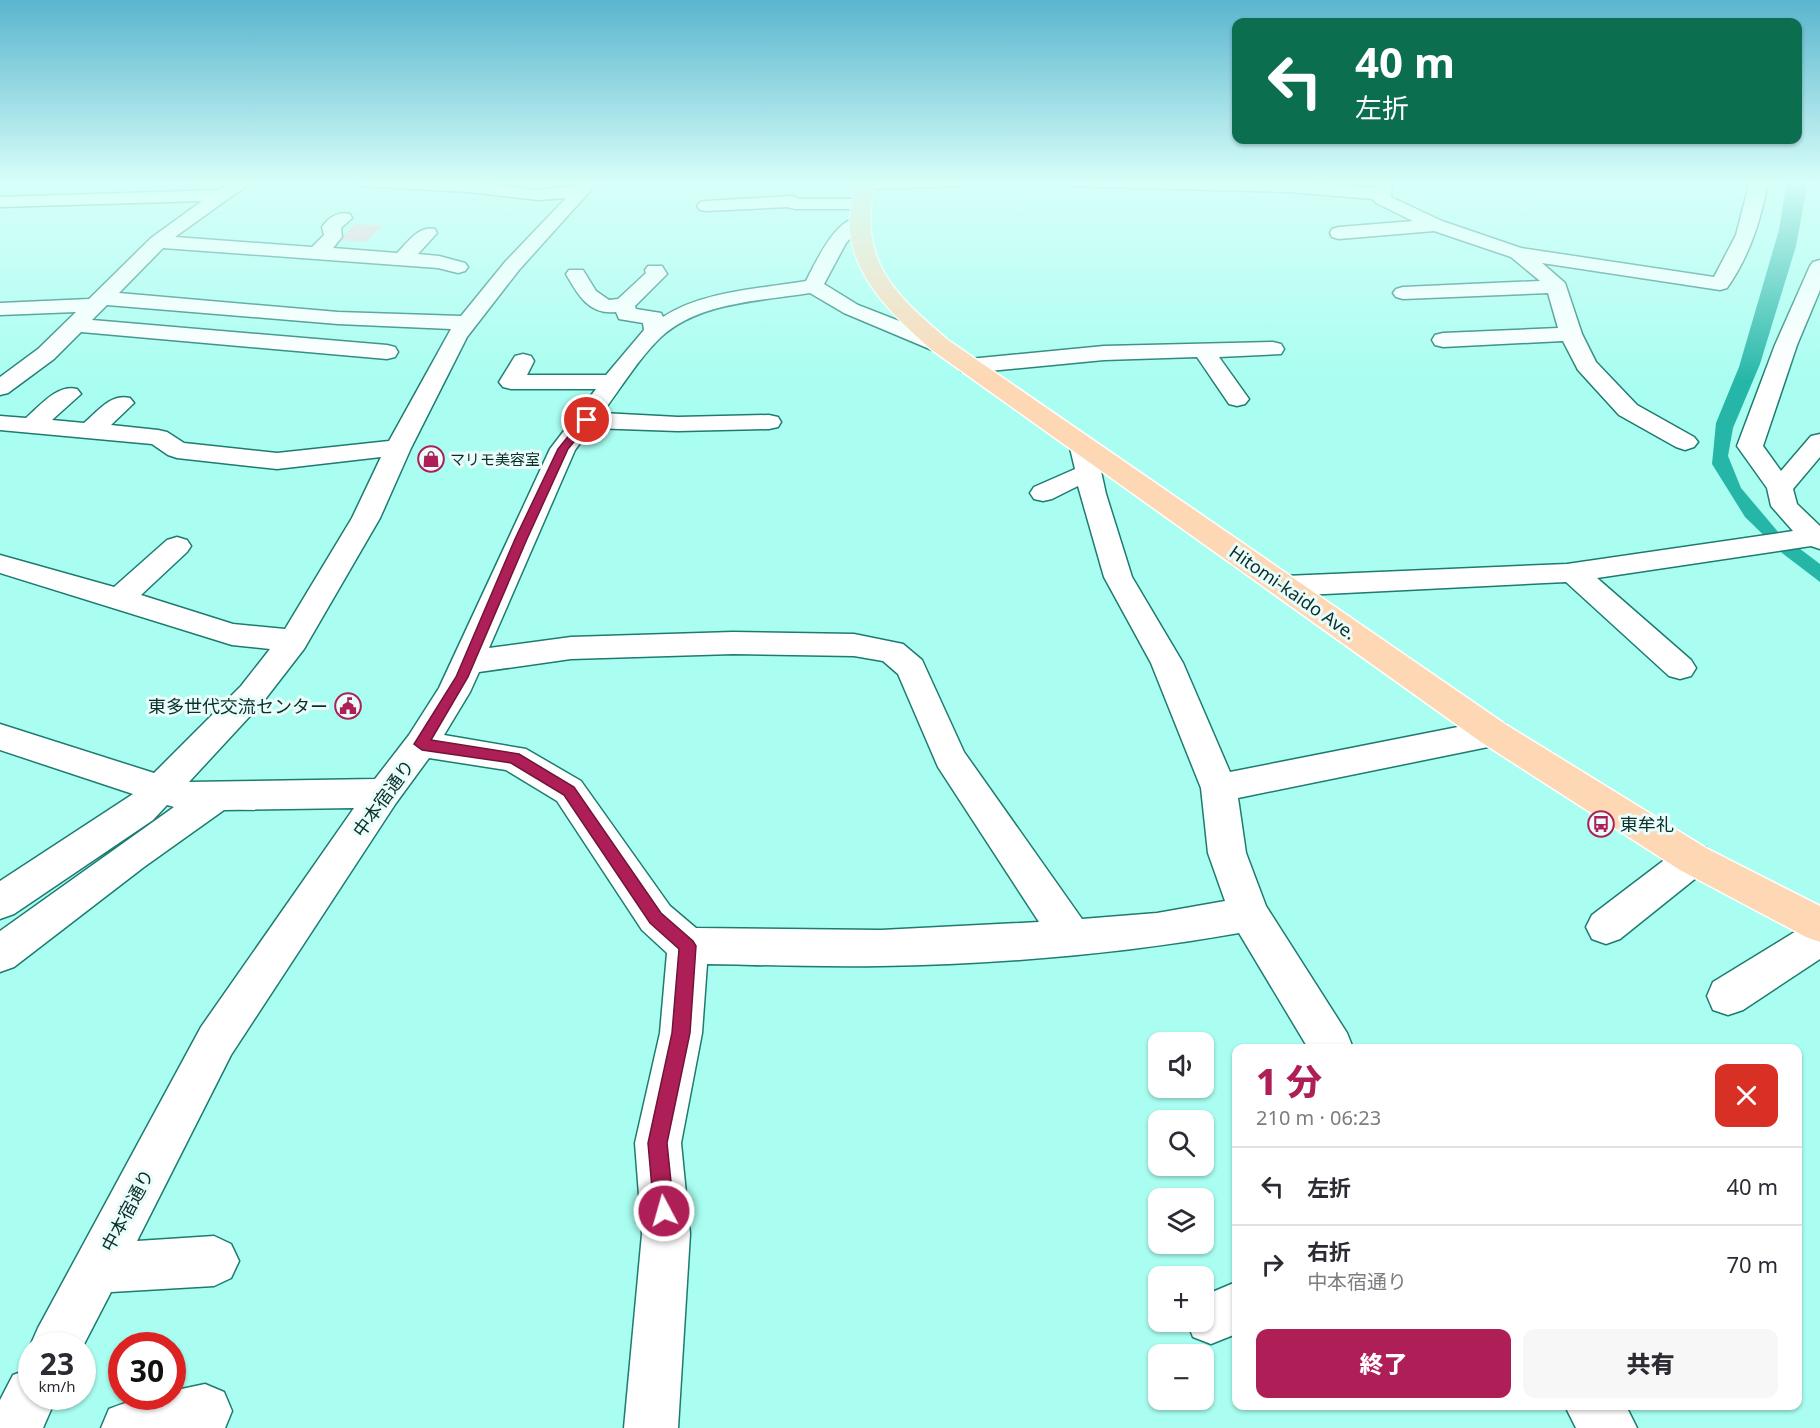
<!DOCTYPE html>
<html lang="ja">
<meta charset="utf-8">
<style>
body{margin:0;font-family:"Noto Sans","Noto Sans JP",sans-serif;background:#f7f7f7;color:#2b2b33;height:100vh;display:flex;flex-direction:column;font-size:22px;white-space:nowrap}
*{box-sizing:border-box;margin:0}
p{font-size:20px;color:#7c7c81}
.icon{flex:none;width:33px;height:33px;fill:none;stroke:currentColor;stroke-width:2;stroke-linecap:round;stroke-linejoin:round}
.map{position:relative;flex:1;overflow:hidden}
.side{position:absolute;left:1232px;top:1044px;width:570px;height:366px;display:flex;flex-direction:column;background:#fff;border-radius:12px;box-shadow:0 2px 4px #0004}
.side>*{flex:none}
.hud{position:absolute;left:1232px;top:18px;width:570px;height:126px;border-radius:12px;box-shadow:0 2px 4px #0004;background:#0b6e4f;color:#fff;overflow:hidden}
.controls{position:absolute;left:1148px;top:1032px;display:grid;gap:12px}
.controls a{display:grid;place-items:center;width:66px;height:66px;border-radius:12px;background:#fff;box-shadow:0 2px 4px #0004;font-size:30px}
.speed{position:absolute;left:18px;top:1332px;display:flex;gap:12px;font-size:30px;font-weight:700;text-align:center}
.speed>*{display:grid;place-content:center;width:78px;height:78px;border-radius:50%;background:#fff;box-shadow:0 2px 4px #0004;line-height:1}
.speed small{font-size:15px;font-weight:400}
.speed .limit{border:9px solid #d22;background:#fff;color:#111}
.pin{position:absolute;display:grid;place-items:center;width:51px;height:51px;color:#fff;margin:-26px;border:3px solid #fff;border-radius:50%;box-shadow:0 2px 6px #0007}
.me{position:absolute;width:66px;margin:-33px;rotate:354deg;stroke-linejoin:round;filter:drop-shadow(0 0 4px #0008)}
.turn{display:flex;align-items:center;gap:21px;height:126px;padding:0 24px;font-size:27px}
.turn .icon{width:78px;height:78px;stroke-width:2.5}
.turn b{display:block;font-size:42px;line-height:51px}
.round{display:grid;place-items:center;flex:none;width:63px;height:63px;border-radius:12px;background:#f7f7f7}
.summary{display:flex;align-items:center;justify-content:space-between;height:102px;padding:0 24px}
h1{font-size:36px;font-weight:800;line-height:45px;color:#ae1f57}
.button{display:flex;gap:12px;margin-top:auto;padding:12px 24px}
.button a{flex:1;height:69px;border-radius:12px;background:#ae1f57;color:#fff;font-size:24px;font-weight:800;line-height:69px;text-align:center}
.button a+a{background:#f7f7f7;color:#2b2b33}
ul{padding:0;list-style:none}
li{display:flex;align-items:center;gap:18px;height:78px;padding:0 24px;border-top:2px solid #e1e1e2}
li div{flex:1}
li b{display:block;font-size:22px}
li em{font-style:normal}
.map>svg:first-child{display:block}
.green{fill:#fcc0cd}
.water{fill:#26b6a7}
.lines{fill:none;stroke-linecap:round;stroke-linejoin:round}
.minor-casing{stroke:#1d7b70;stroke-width:3}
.major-casing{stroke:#fff;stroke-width:3}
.minor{fill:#fff;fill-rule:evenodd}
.major{fill:#fed8b4;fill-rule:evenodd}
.route{fill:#ae1f57;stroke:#711439;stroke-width:1.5}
.labels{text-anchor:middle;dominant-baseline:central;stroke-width:6;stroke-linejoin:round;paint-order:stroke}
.far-poi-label{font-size:15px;fill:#092f2a;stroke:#eafdfa;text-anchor:start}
.street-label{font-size:18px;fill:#092f2a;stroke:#eafdfa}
.poi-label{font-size:18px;fill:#092f2a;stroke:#eafdfa;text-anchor:end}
</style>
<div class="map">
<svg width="1820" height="1428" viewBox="0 0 1820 1428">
<rect width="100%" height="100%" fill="#a9fef1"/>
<polygon class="green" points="356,224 383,226 365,242 338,240"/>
<polygon class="water" points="1787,181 1808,181 1796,246 1760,364 1733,428 1728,456 1741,488 1779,533 1820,564 1820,582 1782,553 1745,517 1712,464 1716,423 1739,367 1779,230"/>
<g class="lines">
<g class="minor-casing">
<g id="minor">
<path d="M 233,181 L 253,181 L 175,237 L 312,247 L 324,235 L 322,227 C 328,218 338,211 350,214 L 352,218 L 341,228 L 342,237 L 333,248 L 397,253 C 408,242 419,225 435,229 L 437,233 L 418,254 L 439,256 L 465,263 L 468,267 L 465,271 L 458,273 L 438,268 L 163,248 L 119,293 L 338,312 L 461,316 L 505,262 L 566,198 L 538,200 L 469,192 L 362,186 L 354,181 L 462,181 L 538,190 L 576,186 L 581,181 L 599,181 L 519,270 L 467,337 L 411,448 L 380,518 L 304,649 L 263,702 L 189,782 L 375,779 L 409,735 L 439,688 L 550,449 L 596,389 L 511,389 L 503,387 L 499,382 L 515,356 L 523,354 L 531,356 L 534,361 L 527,375 L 606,375 L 644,330 L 643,323 L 619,319 L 616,312 C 589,315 578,295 566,274 L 569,270 L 583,270 L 596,291 L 609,300 L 618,299 L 646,273 L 645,270 L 648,266 L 662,266 L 667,274 L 635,306 L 636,309 L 661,313 L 663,317 C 703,291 759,289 806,281 C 816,262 838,212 864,218 L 866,222 L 846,243 L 824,284 L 858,305 L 948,340 L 951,345 L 948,350 L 940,352 L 932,350 L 844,313 L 810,293 C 761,301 699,302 661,337 C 638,359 621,388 602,413 L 678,417 L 769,415 L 778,417 L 781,422 L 778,427 L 769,429 L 678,431 L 591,428 L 575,450 L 489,648 L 571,637 L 733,632 L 854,634 L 903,644 L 922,660 L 964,752 L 1082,919 L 1157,913 L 1225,901 L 1208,853 L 1201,788 L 1151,663 L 1104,577 L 1078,486 L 1052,499 L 1043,501 L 1034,499 L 1030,493 L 1034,487 L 1075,469 L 1069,444 L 1073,439 L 1082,436 L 1091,439 L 1095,444 L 1106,494 L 1132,577 L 1183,663 L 1230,772 L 1493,720 L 1505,724 L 1510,733 L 1505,742 L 1493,746 L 1238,798 L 1246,853 L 1266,906 L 1347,1033 L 1353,1048 L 1308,1048 L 1239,933 C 1121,954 1000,964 880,966 C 823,967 765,965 707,964 L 702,1033 L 681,1143 L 690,1234 L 678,1428 L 624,1428 L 642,1234 L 635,1143 L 660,1033 L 667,953 L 642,930 L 557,801 L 506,770 L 429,758 L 396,803 L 231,1055 L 137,1241 L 214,1236 L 231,1244 L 239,1261 L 231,1278 L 214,1286 L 111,1292 L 82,1348 L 82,1346 L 32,1346 L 32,1349 L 30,1346 L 38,1328 L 201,1027 L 354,808 L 224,810 L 144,867 L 14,967 L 0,972 L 0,931 L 174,807 L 167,805 L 153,820 L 14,914 L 0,919 L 0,881 L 133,794 L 0,750 L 0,724 L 154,773 L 241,686 L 270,649 L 232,645 L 0,573 L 0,555 L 114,587 L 167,540 L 177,537 L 187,540 L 191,546 L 187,552 L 141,595 L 233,624 L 285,629 L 352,518 L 381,457 L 277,469 L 177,458 L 168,455 L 152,444 L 0,430 L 0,416 L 26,418 C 40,406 57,384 77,389 L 81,394 L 52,420 L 84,423 C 98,411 111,393 130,398 L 134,403 L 111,425 L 158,430 L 167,432 L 184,443 L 277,453 L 389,441 L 451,329 L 338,324 L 107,305 L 92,320 L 387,345 L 395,347 L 398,352 L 395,357 L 387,359 L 81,332 L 54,359 L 8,393 L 0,395 L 0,377 L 38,349 L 76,312 L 0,315 L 0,303 L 89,299 L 151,238 L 202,201 L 0,207 L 0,197 L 219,190 ZM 733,654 L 854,656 L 883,661 L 898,674 L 938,767 L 1039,922 L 881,930 L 696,928 L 670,906 L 581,781 L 526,749 L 444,735 L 470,692 L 479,672 L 571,659 Z"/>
<polygon points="858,181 970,181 962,186 865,189 859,188 856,184"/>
<path d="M 1061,181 L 1274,181 L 1374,188 L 1374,181 L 1392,181 L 1391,197 L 1442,221 L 1521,248 L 1714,277 L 1736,235 L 1750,181 L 1768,181 C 1761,220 1750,255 1727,288 L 1720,290 L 1542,263 L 1565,283 L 1582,334 L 1596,362 L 1637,405 L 1694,437 L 1698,442 L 1694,447 L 1685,450 L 1676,447 L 1619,415 L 1578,370 L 1563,341 L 1443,347 L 1435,345 L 1432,340 L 1435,335 L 1443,333 L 1558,328 L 1548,293 L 1403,299 L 1396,297 L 1393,293 L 1396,289 L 1403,287 L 1540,281 L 1511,257 L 1434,231 L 1339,239 L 1332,237 L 1330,233 L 1332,229 L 1339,227 L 1413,221 L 1376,203 L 1373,199 L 1289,192 L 1069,186 Z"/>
<polygon points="792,196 800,199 858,199 864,200 867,204 864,208 858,209 795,209 787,207 706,211 700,210 697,206 700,202 706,201"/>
<polygon points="1820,260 1820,290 1797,345 1763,446 1781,471 1811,436 1820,434 1820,457 1793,489 1797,504 1820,526 1820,549 1811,546 1597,578 1691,660 1696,668 1691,676 1680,679 1669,676 1566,582 1285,596 1275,593 1270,586 1275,579 1285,576 1567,564 1793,531 1771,506 1767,488 1737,446 1775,345 1810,266 1813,262"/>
<polygon points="1273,342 1281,344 1284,349 1281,354 1219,357 1249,399 1245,404 1237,406 1229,404 1197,357 1104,360 969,373 961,371 958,366 961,361 969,359 1104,346"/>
<polygon points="1693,843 1706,848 1712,859 1706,870 1620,939 1606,944 1592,939 1586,927 1592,915 1680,848"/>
<polygon points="1820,919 1820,959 1743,1010 1728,1015 1713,1010 1707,996 1713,982 1806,925"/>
<polygon points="1236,1282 1236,1334 1211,1344 1193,1337 1187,1322 1203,1322 1203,1296"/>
<polygon points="32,1368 32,1396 57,1396 43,1428 0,1428 0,1400 13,1375"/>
<path d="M 205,1384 L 224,1392 L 232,1411 L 225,1428 L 101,1428 L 109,1409 C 131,1400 149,1396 172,1396 L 172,1391 Z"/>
<polygon points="1565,1406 1626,1406 1637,1428 1576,1428"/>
</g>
</g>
<g class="major-casing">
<path id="major" d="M 857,181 L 875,181 C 857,260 892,292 948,340 L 1505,724 L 1706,848 L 1820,906 L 1820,942 L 1806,937 L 1680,870 L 1481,742 L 932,350 C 897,319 855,281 850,231 C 849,214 853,198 857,181 Z"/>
</g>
<use href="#minor" class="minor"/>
<use href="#major" class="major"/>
</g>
<linearGradient id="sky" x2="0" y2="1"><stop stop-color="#5ab5ce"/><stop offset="0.48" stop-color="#d8fff9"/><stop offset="1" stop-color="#d8fff9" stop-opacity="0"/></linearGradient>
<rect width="1820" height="381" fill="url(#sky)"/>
<polygon class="route" points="583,418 592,420 568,449 527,539 468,677 431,740 519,754 574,787 661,913 693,941 696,946 690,1033 667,1143 674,1211 671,1218 664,1221 657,1218 654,1211 648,1143 672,1033 679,949 650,923 564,795 511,763 422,750 414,744 456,677 515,539 558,449"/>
<defs>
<g id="shop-ring" transform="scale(1.35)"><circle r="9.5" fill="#eafdfa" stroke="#ae1f57" stroke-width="1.5"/><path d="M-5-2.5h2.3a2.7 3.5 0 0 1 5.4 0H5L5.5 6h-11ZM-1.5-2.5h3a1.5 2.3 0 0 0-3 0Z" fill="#ae1f57"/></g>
<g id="civic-ring" transform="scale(1.35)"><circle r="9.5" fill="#eafdfa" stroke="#ae1f57" stroke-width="1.5"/><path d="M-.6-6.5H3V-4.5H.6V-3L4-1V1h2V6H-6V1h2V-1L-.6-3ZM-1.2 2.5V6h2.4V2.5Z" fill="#ae1f57"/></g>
<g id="bus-ring" transform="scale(1.35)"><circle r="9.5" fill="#eafdfa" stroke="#ae1f57" stroke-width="1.5"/><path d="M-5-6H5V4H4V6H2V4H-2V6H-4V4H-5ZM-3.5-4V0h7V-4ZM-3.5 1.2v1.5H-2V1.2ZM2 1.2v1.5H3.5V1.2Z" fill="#ae1f57"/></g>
</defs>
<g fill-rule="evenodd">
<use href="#shop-ring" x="431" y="459"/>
<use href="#civic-ring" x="348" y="706"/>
<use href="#bus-ring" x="1601" y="824"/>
</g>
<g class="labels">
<g class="far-poi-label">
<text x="450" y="459">マリモ美容室</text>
</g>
<g class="street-label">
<text transform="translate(1293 592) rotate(35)">Hitomi-kaido Ave.</text>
<text transform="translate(383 798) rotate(-54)">中本宿通り</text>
<text transform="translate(127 1210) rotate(-62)">中本宿通り</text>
</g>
<g class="poi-label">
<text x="328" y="706">東多世代交流センター</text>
<text x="1620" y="824" text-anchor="start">東牟礼</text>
</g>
</g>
</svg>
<div class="controls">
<a><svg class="icon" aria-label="sound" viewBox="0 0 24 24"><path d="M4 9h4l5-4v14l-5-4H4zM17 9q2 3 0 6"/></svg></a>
<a><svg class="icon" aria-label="search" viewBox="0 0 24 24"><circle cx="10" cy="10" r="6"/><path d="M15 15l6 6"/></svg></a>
<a><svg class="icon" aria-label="layers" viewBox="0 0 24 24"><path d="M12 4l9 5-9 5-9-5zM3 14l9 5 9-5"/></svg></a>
<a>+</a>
<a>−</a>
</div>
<div class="speed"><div>23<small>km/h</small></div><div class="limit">30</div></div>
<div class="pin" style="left:587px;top:420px;background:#d93025"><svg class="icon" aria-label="arrive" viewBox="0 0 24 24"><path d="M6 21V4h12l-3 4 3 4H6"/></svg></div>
<svg class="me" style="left:664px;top:1211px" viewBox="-20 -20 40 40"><circle r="17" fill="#ae1f57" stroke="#fff" stroke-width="3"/><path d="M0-11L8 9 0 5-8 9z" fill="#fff"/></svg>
<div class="hud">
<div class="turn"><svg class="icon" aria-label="left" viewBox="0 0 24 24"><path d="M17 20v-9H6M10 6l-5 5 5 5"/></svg><div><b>40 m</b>左折</div></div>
</div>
<section class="side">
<div class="summary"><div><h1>1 分</h1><p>210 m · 06:23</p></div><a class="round" style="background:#d93025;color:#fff"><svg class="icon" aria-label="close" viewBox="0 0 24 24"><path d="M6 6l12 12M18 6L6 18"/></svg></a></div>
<ul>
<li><svg class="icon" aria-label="left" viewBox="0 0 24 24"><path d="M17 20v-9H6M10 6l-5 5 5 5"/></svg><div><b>左折</b></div><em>40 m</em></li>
<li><svg class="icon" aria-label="right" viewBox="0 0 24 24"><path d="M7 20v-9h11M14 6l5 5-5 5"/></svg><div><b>右折</b><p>中本宿通り</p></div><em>70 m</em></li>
</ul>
<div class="button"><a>終了</a><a>共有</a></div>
</section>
</div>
